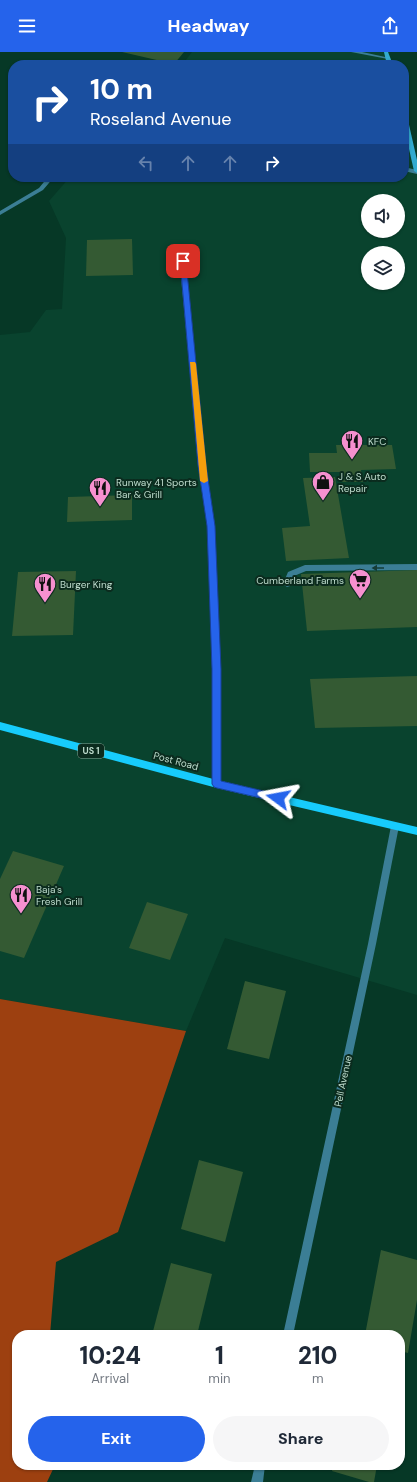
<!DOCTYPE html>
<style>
body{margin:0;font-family:"DM Sans",sans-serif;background:#f6f6f7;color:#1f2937;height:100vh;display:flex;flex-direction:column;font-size:15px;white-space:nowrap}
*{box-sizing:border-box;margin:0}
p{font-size:13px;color:#747a83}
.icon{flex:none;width:22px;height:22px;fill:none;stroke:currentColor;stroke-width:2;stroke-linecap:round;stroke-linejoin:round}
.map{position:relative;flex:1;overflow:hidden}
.sheet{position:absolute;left:12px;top:1278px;width:393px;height:140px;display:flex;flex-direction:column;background:#fff;border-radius:16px;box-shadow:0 1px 3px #0004}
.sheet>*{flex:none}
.banner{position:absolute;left:8px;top:8px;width:401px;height:122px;border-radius:16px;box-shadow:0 1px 3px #0004;background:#1a4fa0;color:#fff;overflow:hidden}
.buttons{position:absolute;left:361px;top:142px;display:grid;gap:8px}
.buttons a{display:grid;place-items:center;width:44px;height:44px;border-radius:50%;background:#fff;box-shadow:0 1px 3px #0004;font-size:20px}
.pin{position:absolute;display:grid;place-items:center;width:34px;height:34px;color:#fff;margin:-17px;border-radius:8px;box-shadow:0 2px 6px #0006}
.me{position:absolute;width:44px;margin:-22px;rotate:283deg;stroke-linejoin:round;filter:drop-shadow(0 0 3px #0008)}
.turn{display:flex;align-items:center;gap:14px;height:84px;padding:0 16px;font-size:18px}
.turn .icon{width:52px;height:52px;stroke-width:2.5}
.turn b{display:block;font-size:28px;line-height:34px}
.lanes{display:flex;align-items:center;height:38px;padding:0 16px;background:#0003;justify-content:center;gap:20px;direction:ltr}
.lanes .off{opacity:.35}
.eta{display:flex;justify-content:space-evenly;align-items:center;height:68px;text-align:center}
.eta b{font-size:24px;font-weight:800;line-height:28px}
.primary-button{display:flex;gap:8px;margin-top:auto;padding:8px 16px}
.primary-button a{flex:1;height:46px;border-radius:24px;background:#2563eb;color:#fff;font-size:16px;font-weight:800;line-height:46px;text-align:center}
.primary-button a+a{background:#f6f6f7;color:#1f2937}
header{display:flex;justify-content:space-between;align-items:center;height:52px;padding:0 16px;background:#2563eb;color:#fff;font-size:18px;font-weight:800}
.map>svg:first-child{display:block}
.built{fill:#09432e;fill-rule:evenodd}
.forest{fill:#9d4010}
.building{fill:#345a33}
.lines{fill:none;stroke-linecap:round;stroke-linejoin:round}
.lane{fill:#3b7e95;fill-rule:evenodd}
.street{fill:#3b7e95;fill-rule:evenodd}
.secondary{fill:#32aacf;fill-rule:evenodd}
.primary{fill:#17ccfc;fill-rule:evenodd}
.oneway{fill:#153c36}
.route{fill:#2563eb;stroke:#184099}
.slow{fill:#f59e0b}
.labels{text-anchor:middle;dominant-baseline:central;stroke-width:4;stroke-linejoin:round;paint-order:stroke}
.shield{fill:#0b2b1e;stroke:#88a798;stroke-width:1}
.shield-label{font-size:9px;font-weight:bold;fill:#bedccd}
.poi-label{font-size:10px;fill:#bedccd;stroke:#0b2b1e;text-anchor:start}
.street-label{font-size:10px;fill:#bedccd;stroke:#0b2b1e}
</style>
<header><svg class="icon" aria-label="menu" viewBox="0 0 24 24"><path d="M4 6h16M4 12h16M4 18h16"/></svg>Headway<svg class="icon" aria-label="share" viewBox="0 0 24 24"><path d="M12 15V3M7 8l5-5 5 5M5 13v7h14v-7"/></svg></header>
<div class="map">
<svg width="417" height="1430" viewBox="0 0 417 1430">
<rect width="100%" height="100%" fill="#063826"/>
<g class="built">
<polygon points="192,0 389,0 392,13 182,13"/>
<path d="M 404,65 L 417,118 L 417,943 L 225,886 L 186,979 L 0,947 L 0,283 L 30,280 L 46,258 L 62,257 L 66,186 L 49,149 L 70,125 L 404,125 ZM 368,149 L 398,149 L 398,179 L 368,179 ZM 368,201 L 398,201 L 398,231 L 368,231 Z"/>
</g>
<polygon class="forest" points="0,947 186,979 118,1180 56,1210 50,1283 17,1283 17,1413 55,1413 47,1430 0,1430"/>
<g class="building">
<polygon points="122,0 184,0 174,12"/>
<polygon points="132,187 133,223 86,224 87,188"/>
<polygon points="336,393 392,393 396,417 361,418 363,430 342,430 341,420 310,420 309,401 337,401"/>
<polygon points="335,425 349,506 286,509 282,476 310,474 303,426"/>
<polygon points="132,443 132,468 67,470 68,445"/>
<polygon points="417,518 417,575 307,579 301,522"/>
<polygon points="76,519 73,583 12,584 18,520"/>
<polygon points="417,624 417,674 315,676 310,627"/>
<polygon points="13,799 64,814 24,906 0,899 0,827"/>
<polygon points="147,850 188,862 170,908 129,896"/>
<polygon points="245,929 286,939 269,1007 227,997"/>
<polygon points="199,1108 243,1120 225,1190 181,1177"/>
<polygon points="381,1198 417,1208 417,1248 408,1301 400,1299 400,1283 365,1283"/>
<polygon points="171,1211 212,1222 197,1283 152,1283"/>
<polygon points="333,1413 377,1413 374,1430 369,1430 332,1419"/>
</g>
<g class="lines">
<polygon class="lane" points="417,512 417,518 306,519 294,524 290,534 287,535 283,532 288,520 305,513"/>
<g class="street">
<polygon points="351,0 362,0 390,6 388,7"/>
<polygon points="404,115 417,118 417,122 404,119"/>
<polygon points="48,125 54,125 43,138 0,163 0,159 39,136"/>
<polygon points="181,192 184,194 205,413 214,474 220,617 221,732 220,734 214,734 213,732 212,617 208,474 199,413 178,194"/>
<polygon points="395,771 398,772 399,774 376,892 293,1283 283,1283 368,892 391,774 392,772"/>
<polygon points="255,1413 265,1413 263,1430 251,1430"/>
</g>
<g class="secondary">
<polygon points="384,0 388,0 393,13 387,13"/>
<polygon points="404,62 407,64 417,108 417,121 414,119 404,75"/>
</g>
<polygon class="primary" points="0,670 217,728 417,775 417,783 217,736 0,678"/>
</g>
<defs><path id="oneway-solid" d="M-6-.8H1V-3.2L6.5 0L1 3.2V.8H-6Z"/></defs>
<use class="oneway" href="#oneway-solid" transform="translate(378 516) rotate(180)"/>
<polygon class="route" points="183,207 186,209 206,413 215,474 221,617 221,729 281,743 282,746 281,749 278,750 217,736 214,735 212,732 212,617 207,474 198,413 180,209"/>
<polygon class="slow" points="190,310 195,310 196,312 208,429 204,431 200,429"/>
<defs>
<g id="restaurant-pin" transform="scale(1.15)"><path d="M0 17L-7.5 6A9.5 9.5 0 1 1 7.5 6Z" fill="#f690cf" stroke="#0b2b1e"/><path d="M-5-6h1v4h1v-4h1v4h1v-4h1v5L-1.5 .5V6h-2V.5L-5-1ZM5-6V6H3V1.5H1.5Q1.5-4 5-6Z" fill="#111"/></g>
<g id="shop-pin" transform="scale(1.15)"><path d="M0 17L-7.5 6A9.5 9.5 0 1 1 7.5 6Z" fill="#f690cf" stroke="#0b2b1e"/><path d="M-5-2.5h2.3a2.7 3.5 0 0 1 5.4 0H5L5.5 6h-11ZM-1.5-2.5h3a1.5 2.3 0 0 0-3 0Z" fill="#111"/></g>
<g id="supermarket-pin" transform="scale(1.15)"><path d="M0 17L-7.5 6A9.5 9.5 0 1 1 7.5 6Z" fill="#f690cf" stroke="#0b2b1e"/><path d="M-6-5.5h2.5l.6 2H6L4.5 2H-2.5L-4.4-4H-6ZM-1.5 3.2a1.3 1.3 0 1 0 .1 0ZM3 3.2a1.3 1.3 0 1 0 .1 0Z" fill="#111"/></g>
</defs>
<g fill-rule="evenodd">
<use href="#restaurant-pin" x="352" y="389"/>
<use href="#shop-pin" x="323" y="430"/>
<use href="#restaurant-pin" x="100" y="436"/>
<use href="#supermarket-pin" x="360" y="528"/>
<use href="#restaurant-pin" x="45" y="532"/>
<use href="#restaurant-pin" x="21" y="843"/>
</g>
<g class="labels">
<rect class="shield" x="78" y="692" width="26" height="14" rx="3"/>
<g class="shield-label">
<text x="91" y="699">US 1</text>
</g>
<g class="poi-label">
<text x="368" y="389">KFC</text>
<text x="338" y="424">J &amp; S Auto<tspan x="338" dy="12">Repair</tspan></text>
<text x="116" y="430">Runway 41 Sports<tspan x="116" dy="12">Bar &amp; Grill</tspan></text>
<text x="344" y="528" text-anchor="end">Cumberland Farms</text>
<text x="60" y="532">Burger King</text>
<text x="36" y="837">Baja's<tspan x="36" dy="12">Fresh Grill</tspan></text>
</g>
<g class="street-label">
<text transform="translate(176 709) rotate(15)">Post Road</text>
<text transform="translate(343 1029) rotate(-78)">Pell Avenue</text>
</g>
</g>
</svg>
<div class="buttons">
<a><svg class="icon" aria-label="sound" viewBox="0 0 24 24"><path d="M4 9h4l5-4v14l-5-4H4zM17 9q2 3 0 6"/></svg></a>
<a><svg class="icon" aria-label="layers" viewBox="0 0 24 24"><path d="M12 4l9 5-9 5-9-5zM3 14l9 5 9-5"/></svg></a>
</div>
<div class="pin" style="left:183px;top:209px;background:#d93025"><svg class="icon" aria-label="arrive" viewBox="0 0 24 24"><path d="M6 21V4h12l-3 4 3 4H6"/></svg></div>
<svg class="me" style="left:278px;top:746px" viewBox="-20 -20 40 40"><path d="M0-17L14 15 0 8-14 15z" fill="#2563eb" stroke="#fff" stroke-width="4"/></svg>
<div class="banner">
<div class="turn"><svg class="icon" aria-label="right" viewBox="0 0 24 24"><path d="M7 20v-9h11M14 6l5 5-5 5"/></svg><div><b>10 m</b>Roseland Avenue</div></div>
<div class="lanes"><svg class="icon off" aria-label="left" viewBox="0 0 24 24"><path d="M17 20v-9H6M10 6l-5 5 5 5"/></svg><svg class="icon off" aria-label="ahead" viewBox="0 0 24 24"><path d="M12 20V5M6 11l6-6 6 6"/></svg><svg class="icon off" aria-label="ahead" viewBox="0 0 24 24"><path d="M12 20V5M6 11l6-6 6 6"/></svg><svg class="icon" aria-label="right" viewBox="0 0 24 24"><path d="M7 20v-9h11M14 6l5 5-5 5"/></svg></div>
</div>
<section class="sheet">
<div class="eta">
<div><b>10:24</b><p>Arrival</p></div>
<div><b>1</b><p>min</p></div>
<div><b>210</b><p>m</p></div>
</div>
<div class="primary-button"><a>Exit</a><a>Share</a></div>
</section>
</div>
